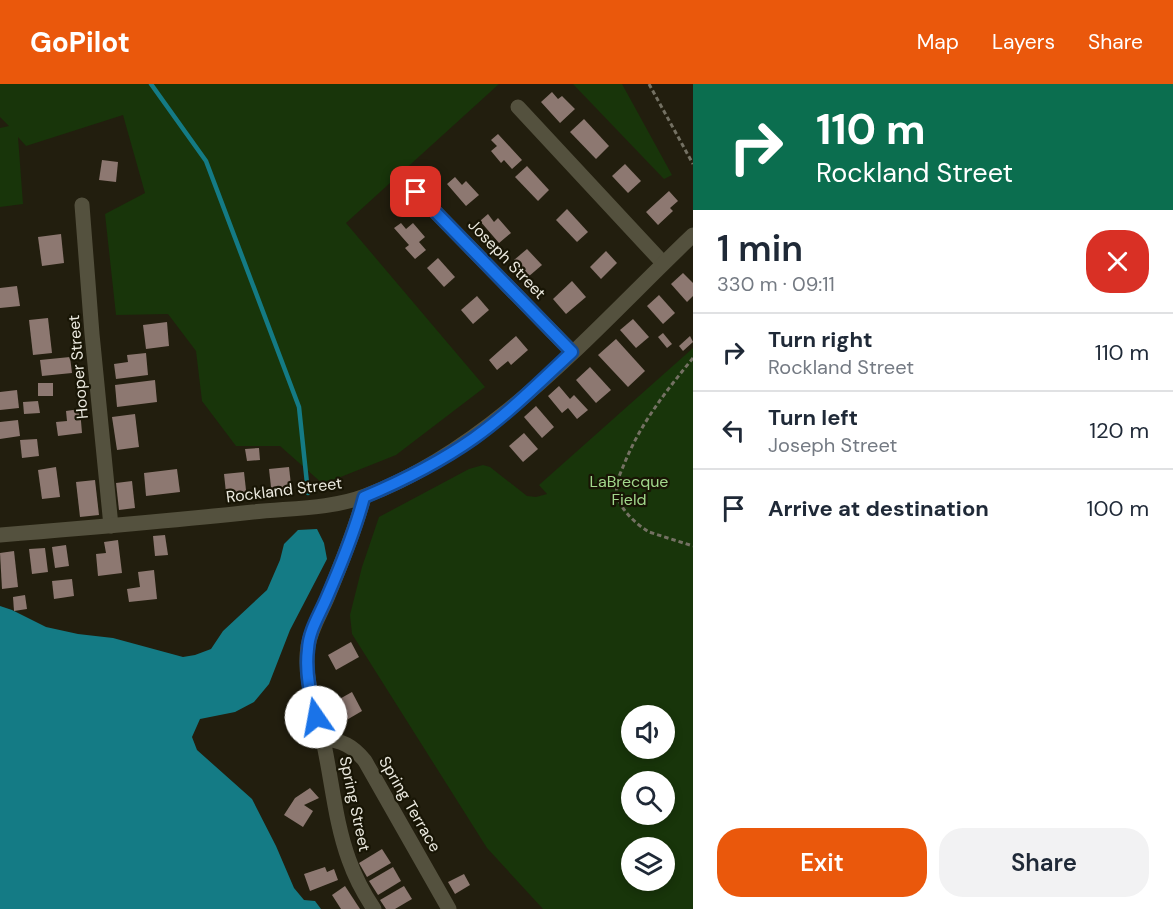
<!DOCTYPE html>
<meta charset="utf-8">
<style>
body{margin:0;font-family:"DM Sans",sans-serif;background:#f2f2f3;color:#1f2937;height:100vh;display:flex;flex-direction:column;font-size:22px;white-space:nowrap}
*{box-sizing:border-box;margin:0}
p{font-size:20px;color:#747a83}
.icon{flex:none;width:33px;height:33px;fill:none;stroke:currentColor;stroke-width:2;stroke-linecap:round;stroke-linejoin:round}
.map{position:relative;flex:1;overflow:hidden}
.panel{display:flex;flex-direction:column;background:#fff;width:480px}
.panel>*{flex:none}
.hud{background:#0b6e4f;color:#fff;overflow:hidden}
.fabs{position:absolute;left:621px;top:621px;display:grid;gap:12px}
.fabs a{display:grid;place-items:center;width:54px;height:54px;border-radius:50%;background:#fff;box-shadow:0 3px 9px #0003;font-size:30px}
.pin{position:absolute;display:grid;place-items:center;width:51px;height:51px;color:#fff;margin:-26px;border-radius:12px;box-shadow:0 3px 9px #0006}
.me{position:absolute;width:66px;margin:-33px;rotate:348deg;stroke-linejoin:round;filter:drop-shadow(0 0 4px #0008)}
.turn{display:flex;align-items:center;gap:21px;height:126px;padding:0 24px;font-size:27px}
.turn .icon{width:78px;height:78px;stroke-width:2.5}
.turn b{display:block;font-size:42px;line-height:51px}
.round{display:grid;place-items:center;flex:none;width:63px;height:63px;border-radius:24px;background:#f2f2f3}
.overview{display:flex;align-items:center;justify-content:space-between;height:102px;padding:0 24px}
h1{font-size:36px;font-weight:600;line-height:45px}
.primary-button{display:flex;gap:12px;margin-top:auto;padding:12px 24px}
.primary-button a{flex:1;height:69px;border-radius:24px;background:#ea580c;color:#fff;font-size:24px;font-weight:600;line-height:69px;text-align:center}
.primary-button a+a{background:#f2f2f3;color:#1f2937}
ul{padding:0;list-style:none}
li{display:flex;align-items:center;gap:18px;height:78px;padding:0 24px;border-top:2px solid #e0e1e3}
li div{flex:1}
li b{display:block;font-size:22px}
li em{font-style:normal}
header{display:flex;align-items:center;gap:36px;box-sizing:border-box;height:84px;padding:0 30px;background:#ea580c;color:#fff}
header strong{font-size:28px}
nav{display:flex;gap:33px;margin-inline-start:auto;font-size:21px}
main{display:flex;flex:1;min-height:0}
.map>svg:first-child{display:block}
.green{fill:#18350a;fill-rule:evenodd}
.water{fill:#147b85}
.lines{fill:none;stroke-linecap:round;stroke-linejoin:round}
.stream{stroke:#147b85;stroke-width:4.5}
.building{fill:#8d7871}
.path{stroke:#747163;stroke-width:3;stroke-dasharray:4.5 3;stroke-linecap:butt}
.minor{stroke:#54513e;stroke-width:15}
.route-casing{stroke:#114b97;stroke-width:15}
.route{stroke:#1a73e8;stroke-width:10}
.labels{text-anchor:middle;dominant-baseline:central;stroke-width:4.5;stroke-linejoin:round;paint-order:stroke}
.street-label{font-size:16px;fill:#eceae0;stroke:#181505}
.park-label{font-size:16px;fill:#a2d88c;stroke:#181505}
</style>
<header>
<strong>GoPilot</strong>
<nav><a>Map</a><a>Layers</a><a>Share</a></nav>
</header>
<main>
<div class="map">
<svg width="693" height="825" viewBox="0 0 693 825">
<rect width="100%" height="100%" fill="#221e0e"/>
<g class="green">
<polygon points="0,0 499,0 346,139 485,303 396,371 323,400 280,362 236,362 202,317 196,267 168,230 116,231 105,130 145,109 123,31 26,62 18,53 23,120 0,123 0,44 9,42 0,33"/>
<polygon points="573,0 622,0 672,91 664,95"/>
<path d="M 693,264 L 693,825 L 543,825 L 487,764 L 352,550 L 350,531 L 362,483 L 379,433 L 469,385 L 483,381 L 490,383 L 527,412 L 536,413 L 547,410 L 539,401 ZM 632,632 L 664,632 L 664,664 L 632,664 ZM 632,698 L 664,698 L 664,730 L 632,730 ZM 632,764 L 664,764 L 664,796 L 632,796 Z"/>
</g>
<polygon class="water" points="317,445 324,459 327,475 290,546 269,600 254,618 235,628 200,635 192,653 197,666 252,715 276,762 294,804 304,816 315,817 321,825 0,825 0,522 12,526 46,543 78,550 113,554 183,573 195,571 211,565 223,547 267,506 280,476 284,460 298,446"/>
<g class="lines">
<polyline class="stream" points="151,0 206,77 299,323 308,409"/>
</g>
<g class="building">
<polygon points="552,8 558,15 562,12 575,25 560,39 541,18"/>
<polygon points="584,35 609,62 596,75 570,48"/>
<polygon points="498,50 522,76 512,85 504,76 501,79 491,67 497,62 491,56"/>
<polygon points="102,76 118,78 116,98 99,96"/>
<polygon points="625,80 641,97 628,109 612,92"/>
<polygon points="527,82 549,106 538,117 515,93"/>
<polygon points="455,93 462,101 466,97 479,111 466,122 447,100"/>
<polygon points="669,107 678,117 670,124 673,127 658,141 646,128"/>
<polygon points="567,125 588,148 577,158 556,136"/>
<polygon points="488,130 494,138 498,134 511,149 499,159 480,137"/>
<polygon points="401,139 406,145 413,139 425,153 419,158 426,166 415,175 405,164 409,161 394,144"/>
<polygon points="61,150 64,179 42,182 38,153"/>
<polygon points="527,165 542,181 528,193 514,176"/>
<polygon points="606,167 617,179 601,195 590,183"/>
<polygon points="438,174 455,193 444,203 427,184"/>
<polygon points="683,189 693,199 693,212 687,218 671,200"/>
<polygon points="572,197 586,213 566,230 553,215"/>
<polygon points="17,202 20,222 0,224 0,204"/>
<polygon points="659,211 675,229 663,240 647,222"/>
<polygon points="477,212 489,226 473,240 461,226"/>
<polygon points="48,234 52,269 33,271 29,236"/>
<polygon points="633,235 649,253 636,264 620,246"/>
<polygon points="167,238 169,262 146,265 143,241"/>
<polygon points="663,249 672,260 667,264 658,253"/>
<polygon points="516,252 528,266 511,281 508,277 497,286 489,276"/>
<polygon points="690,252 693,258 683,267 679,262"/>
<polygon points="616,255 645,287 628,303 598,271"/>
<polygon points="146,269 148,291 116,295 114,280 128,278 127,271"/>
<polygon points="70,273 72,289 42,292 40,276"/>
<polygon points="590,283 611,306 596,319 576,296"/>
<polygon points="155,296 157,318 117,323 115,301"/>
<rect x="38" y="299" width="15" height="13"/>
<polygon points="559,302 570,315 574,311 588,326 577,335 568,324 562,329 548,312"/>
<polygon points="17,306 19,324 0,326 0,308"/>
<polygon points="38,317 40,329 24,330 23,318"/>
<polygon points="536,322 554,343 542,354 524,333"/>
<polygon points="80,325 82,349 58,352 56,338 67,337 66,327"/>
<polygon points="135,330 139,363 117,366 112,333"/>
<polygon points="18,336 20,352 0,355 0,338"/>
<polygon points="524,349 538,365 523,378 509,362"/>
<polygon points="37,355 39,372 22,374 20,356"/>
<polygon points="259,364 260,376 247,377 245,365"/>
<polygon points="56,383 60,413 42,415 38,386"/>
<polygon points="289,383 292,410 272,412 269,385"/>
<polygon points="177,385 180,408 146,412 144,389"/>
<polygon points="244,388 247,415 227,418 224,390"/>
<polygon points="95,396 99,431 80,433 76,398"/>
<polygon points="132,397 135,424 119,426 116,399"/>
<polygon points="165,451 168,471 155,472 153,452"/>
<polygon points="118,456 122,489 98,492 96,470 106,469 104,458"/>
<polygon points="66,461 69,482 55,484 52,463"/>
<polygon points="45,464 48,488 32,490 29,465"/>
<polygon points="14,467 18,503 2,505 0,469"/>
<polygon points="154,486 157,515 129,518 127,505 140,503 138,488"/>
<polygon points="72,495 74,512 54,515 52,497"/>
<polygon points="25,511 27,525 14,527 13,513"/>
<polygon points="351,558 359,573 336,586 328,571"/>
<polygon points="352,608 362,627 338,641 327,622"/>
<polygon points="310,704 319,714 304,721 313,727 303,743 284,731 295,714"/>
<polygon points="382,765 391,779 367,793 359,779"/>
<polygon points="325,783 327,788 334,785 338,796 310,807 304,790"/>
<polygon points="393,783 401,797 378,811 369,797"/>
<polygon points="464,790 470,801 455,810 448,798"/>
<polygon points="345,802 360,825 341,825 332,811"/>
<polygon points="404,802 412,815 395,825 386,825 380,816"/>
</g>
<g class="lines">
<g class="path">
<polyline points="649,0 693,80"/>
<path d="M 693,274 C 666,307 641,339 625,378 C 621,388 615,399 617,409 C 619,425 636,440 649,448 L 693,462"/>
</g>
<g class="minor">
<polyline points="518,23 663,179"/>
<polyline points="416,108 572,268"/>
<polyline points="82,121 92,250 111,442"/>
<path d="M 364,413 C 355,447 341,480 328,512 C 321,529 311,544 308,562 C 303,595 316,625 323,656 C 332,696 335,738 349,776 C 355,793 364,810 374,825"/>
<path d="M 0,451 C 85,444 169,437 253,428 C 290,424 331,425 365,412 C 494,364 595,244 693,151"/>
<path d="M 322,655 C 342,656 353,662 365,677 L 449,825"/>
</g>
</g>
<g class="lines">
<g class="route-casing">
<path id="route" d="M 316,633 C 310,611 305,588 308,565 C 309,546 320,530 327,513 C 341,481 355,447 364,413 C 402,397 440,378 474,354 C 509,329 541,297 572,268 L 416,108"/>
</g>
<use href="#route" class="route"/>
</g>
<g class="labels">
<g class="street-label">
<text transform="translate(507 175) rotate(46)">Joseph Street</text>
<text transform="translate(78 283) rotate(-95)">Hooper Street</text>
<text transform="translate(284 406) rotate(-7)">Rockland Street</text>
<text transform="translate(355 720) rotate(78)">Spring Street</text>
<text transform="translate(410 720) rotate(60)">Spring Terrace</text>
</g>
<g class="park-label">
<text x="629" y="397">LaBrecque<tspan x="629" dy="18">Field</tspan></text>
</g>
</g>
</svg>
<div class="fabs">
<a><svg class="icon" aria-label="sound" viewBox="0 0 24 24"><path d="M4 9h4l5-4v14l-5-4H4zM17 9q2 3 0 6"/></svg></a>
<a><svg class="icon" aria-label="search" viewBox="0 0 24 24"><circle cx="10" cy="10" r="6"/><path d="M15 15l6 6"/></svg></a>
<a><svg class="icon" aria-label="layers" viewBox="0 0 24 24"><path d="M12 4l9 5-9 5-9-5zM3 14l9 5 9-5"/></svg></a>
</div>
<div class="pin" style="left:416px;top:108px;background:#d93025"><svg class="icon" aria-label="arrive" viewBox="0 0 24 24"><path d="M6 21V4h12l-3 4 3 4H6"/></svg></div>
<svg class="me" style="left:316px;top:633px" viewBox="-20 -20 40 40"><circle r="19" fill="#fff"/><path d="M0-13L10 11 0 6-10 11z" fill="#1a73e8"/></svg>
</div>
<section class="panel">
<div class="hud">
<div class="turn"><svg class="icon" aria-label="right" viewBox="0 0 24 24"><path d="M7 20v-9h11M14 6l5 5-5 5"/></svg><div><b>110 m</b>Rockland Street</div></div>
</div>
<div class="overview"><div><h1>1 min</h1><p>330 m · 09:11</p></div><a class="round" style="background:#d93025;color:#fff"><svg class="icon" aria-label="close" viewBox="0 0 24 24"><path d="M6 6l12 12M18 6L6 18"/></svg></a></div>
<ul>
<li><svg class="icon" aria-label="right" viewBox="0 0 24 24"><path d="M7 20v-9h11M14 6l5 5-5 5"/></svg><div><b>Turn right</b><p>Rockland Street</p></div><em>110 m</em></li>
<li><svg class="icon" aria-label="left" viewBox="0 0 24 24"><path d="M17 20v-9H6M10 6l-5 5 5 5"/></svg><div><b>Turn left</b><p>Joseph Street</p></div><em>120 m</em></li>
<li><svg class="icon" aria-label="arrive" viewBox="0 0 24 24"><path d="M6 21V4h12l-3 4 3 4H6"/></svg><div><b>Arrive at destination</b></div><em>100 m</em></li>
</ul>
<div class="primary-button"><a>Exit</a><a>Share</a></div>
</section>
</main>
